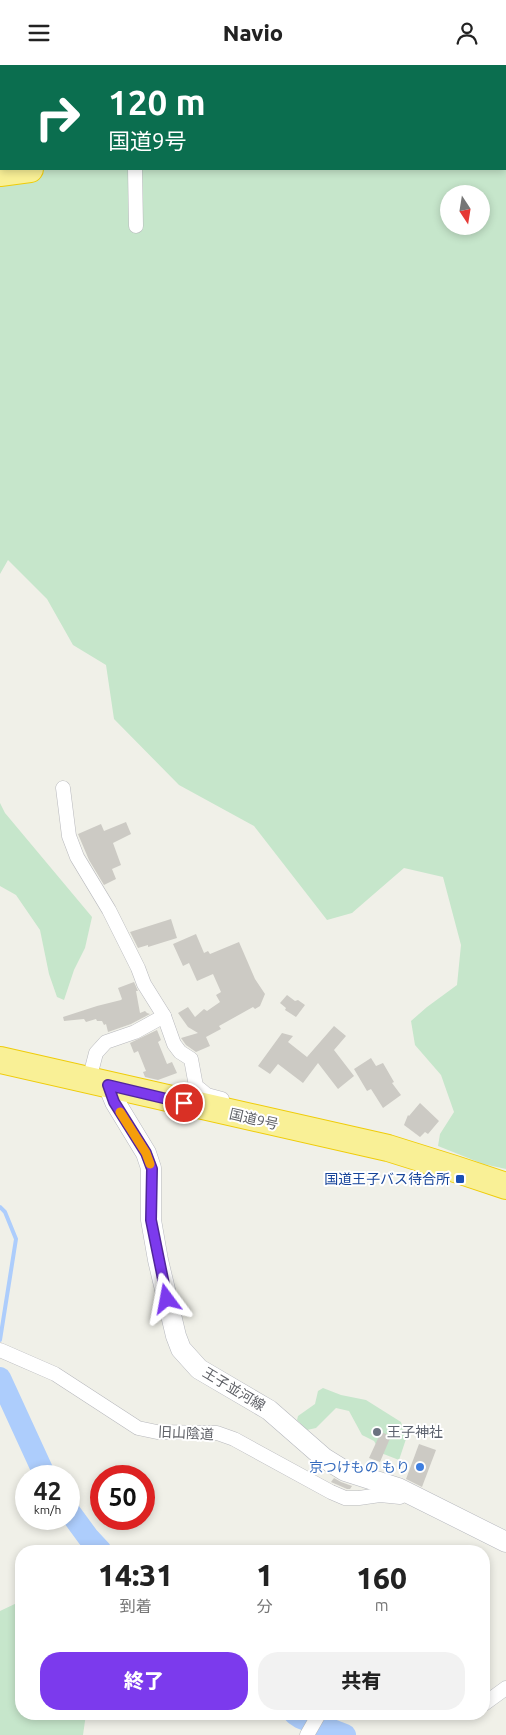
<!DOCTYPE html>
<html lang="ja">
<meta charset="utf-8">
<style>
body{margin:0;font-family:Ubuntu,"Noto Sans JP",sans-serif;background:#f2f2f2;color:#222;height:100vh;display:flex;flex-direction:column;font-size:19px;white-space:nowrap}
*{box-sizing:border-box;margin:0}
p{font-size:16px;color:#767676}
.icon{flex:none;width:28px;height:28px;fill:none;stroke:currentColor;stroke-width:2;stroke-linecap:round;stroke-linejoin:round}
.map{position:relative;flex:1;overflow:hidden}
.sheet{position:absolute;left:15px;top:1480px;width:475px;height:175px;display:flex;flex-direction:column;background:#fff;border-radius:20px;box-shadow:0 2px 8px #0003}
.sheet>*{flex:none}
.banner{position:absolute;left:0px;top:0px;width:506px;height:105px;box-shadow:0 2px 8px #0003;background:#0b6e4f;color:#fff;overflow:hidden}
.needle{width:32px;rotate:168deg}
.fabs{position:absolute;left:440px;top:120px;display:grid;gap:10px}
.fabs a{display:grid;place-items:center;width:50px;height:50px;border-radius:50%;background:#fff;box-shadow:0 2px 8px #0003;font-size:25px}
.speed{position:absolute;left:15px;top:1400px;display:flex;gap:10px;font-size:25px;font-weight:700;text-align:center}
.speed>*{display:grid;place-content:center;width:65px;height:65px;border-radius:50%;background:#fff;box-shadow:0 2px 8px #0003;line-height:1}
.speed small{font-size:12px;font-weight:400}
.speed .limit{border:8px solid #d22;background:#fff;color:#111}
.pin{position:absolute;display:grid;place-items:center;width:42px;height:42px;color:#fff;margin:-21px;border:2px solid #fff;border-radius:50%;box-shadow:0 1px 5px #0007}
.me{position:absolute;width:55px;margin:-28px;rotate:347deg;stroke-linejoin:round;filter:drop-shadow(0 0 4px #0008)}
.turn{display:flex;align-items:center;gap:18px;height:105px;padding:0 25px;font-size:22px}
.turn .icon{width:65px;height:65px;stroke-width:2.5}
.turn b{display:block;font-size:35px;line-height:42px}
.eta{display:flex;justify-content:space-evenly;align-items:center;height:85px;text-align:center}
.eta b{font-size:30px;font-weight:800;line-height:35px}
.cta{display:flex;gap:10px;margin-top:auto;padding:10px 25px}
.cta a{flex:1;height:58px;border-radius:20px;background:#7c3aed;color:#fff;font-size:20px;font-weight:800;line-height:58px;text-align:center}
.cta a+a{background:#f2f2f2;color:#222}
header{display:flex;justify-content:space-between;align-items:center;height:65px;padding:0 25px;background:#fff;font-size:22px;font-weight:800}
.map>svg:first-child{display:block}
.green{fill:#c6e6cb;fill-rule:evenodd}
.lines{fill:none;stroke-linecap:round;stroke-linejoin:round}
.stream{stroke:#adcdfc;stroke-width:4}
.river{stroke:#adcdfc;stroke-width:22}
.building{fill:#cccac4}
.street-casing{stroke:#b8b9bd;stroke-width:15}
.secondary-casing{stroke:#b6b8be;stroke-width:21}
.highway-casing{stroke:#efcc09;stroke-width:28}
.street{stroke:#fff;stroke-width:14}
.secondary{stroke:#fff;stroke-width:20}
.highway{stroke:#f9f096;stroke-width:26}
.route-casing{stroke:#51269a;stroke-width:12}
.route{stroke:#7c3aed;stroke-width:9}
.slow{stroke:#f59e0b;stroke-width:9}
.transit-dot{fill:#1a4fb4;stroke:#fff;stroke-width:2}
.worship-dot{fill:#6b7280;stroke:#fff;stroke-width:2}
.shop-dot{fill:#3f7fe0;stroke:#fff;stroke-width:2}
.labels{text-anchor:middle;dominant-baseline:central;stroke-width:4;stroke-linejoin:round;paint-order:stroke}
.street-label{font-size:14px;fill:#5f6167;stroke:#fff}
.transit-label{font-size:14px;fill:#164399;stroke:#fff;text-anchor:end}
.worship-label{font-size:14px;fill:#5b616d;stroke:#fff;text-anchor:start}
.shop-label{font-size:14px;fill:#366cbe;stroke:#fff;text-anchor:end}
</style>
<header><svg class="icon" aria-label="menu" viewBox="0 0 24 24"><path d="M4 6h16M4 12h16M4 18h16"/></svg>Navio<svg class="icon" aria-label="person" viewBox="0 0 24 24"><circle cx="12" cy="8" r="4"/><path d="M4 21q1-7 8-7t8 7"/></svg></header>
<div class="map">
<svg width="506" height="1670" viewBox="0 0 506 1670">
<rect width="100%" height="100%" fill="#f0f0e8"/>
<g class="green">
<path d="M 0,0 L 506,0 L 506,1104 L 483,1099 L 438,1081 L 440,1069 L 454,1047 L 441,1010 L 415,980 L 411,956 L 427,942 L 457,920 L 461,880 L 443,812 L 404,803 L 352,848 L 327,855 L 254,761 L 179,720 L 114,654 L 106,600 L 73,580 L 47,534 L 8,495 L 0,509 ZM 1,1 L 505,1 L 505,104 L 1,104 ZM 449,129 L 481,129 L 481,161 L 449,161 Z"/>
<polygon points="0,738 5,748 92,852 85,883 74,905 64,935 57,932 49,909 40,865 16,830 0,821"/>
<polygon points="323,1323 341,1330 366,1335 401,1357 406,1374 399,1395 381,1388 374,1376 362,1370 349,1346 336,1343 316,1363 307,1365 297,1355 298,1351 315,1339 318,1326"/>
<polygon points="19,1537 21,1538 21,1649 86,1649 83,1670 0,1670 0,1546"/>
</g>
<g class="lines">
<polyline class="stream" points="0,1142 5,1147 16,1174 0,1275"/>
<g class="river">
<polyline points="0,1313 45,1411"/>
<polyline points="69,1446 88,1472 101,1486"/>
<polyline points="295,1649 301,1653 345,1670"/>
</g>
</g>
<g class="building">
<polygon points="126,757 131,769 113,778 121,800 112,804 116,814 104,820 89,795 78,769 101,759 104,766"/>
<polygon points="171,854 177,873 148,882 148,880 138,883 130,867"/>
<polygon points="196,869 204,888 208,886 210,889 239,877 255,914 265,929 260,941 255,944 253,942 219,961 221,964 206,972 210,981 196,987 186,980 181,973 198,968 188,962 178,948 188,942 195,952 204,944 207,946 220,937 216,930 221,927 213,909 197,916 189,898 183,901 173,879"/>
<polygon points="134,917 138,926 136,926 140,948 145,946 147,948 150,949 131,959 108,967 106,959 104,960 102,956 97,956 96,954 86,957 84,954 64,956 63,952 97,941 121,935 122,934 118,923"/>
<polygon points="287,930 295,936 298,935 305,940 296,952 285,945 286,943 280,938"/>
<polygon points="334,961 346,971 334,985 354,1011 338,1024 318,998 303,1018 278,999 270,1009 258,1001 282,968 293,971 288,977 307,992"/>
<polygon points="157,965 161,975 158,977 167,999 172,997 177,1008 158,1015 145,1012 143,1007 146,1006 138,986 134,988 130,978"/>
<polygon points="371,993 376,1001 383,998 394,1017 392,1018 401,1030 383,1043 371,1024 367,1026 354,1004"/>
<polygon points="420,1038 439,1056 428,1069 425,1067 420,1072 404,1060 408,1050 409,1051"/>
<polygon points="381,1367 391,1371 380,1397 369,1393"/>
<polygon points="419,1379 436,1385 422,1422 406,1414"/>
<polygon points="334,1413 341,1417 352,1421 350,1424 347,1424 331,1417"/>
</g>
<g class="lines">
<g class="street-casing">
<g id="street">
<polyline points="133,0 133,1"/>
<polyline points="0,52 1,52"/>
<polyline points="135,104 136,161"/>
<polyline points="63,723 69,771 77,792 109,845 138,903 144,919 164,951 174,979 180,987 191,994 196,1021 207,1030 222,1034"/>
<polyline points="89,1015 96,988 106,977 135,967 164,951"/>
<polyline points="0,1285 55,1309 138,1363 157,1367 217,1368 234,1374 331,1427 345,1433 359,1433 380,1430 400,1432 407,1428"/>
<polyline points="484,1639 506,1623"/>
<polyline points="307,1670 319,1649"/>
</g>
</g>
<g class="secondary-casing">
<polyline id="secondary" points="108,1020 115,1037 146,1088 151,1103 151,1155 158,1195 176,1271 181,1284 199,1304 269,1345 324,1393 345,1406 398,1423 506,1477"/>
</g>
<g class="highway-casing">
<g id="highway">
<polyline points="505,16 506,16"/>
<polyline points="505,37 506,37"/>
<polyline points="0,89 1,88"/>
<polyline points="0,108 30,104"/>
<polyline points="0,995 388,1083 455,1104 506,1121"/>
</g>
</g>
<use href="#street" class="street"/>
<use href="#secondary" class="secondary"/>
<use href="#highway" class="highway"/>
</g>
<g class="lines">
<g class="route-casing">
<polyline id="route" points="167,1234 151,1155 152,1104 146,1088 114,1037 108,1020 184,1038"/>
</g>
<use href="#route" class="route"/>
<polyline class="slow" points="120,1047 146,1088 150,1099"/>
</g>
<rect class="transit-dot" x="455" y="1109" width="10" height="10" rx="2.5"/>
<circle class="worship-dot" cx="377" cy="1367" r="5"/>
<circle class="shop-dot" cx="420" cy="1402" r="5"/>
<g class="labels">
<g class="street-label">
<text transform="translate(254 1054) rotate(13)">国道9号</text>
<text transform="translate(234 1324) rotate(31)">王子並河線</text>
<text transform="translate(186 1368) rotate(3)">旧山陰道</text>
</g>
<g class="transit-label">
<text x="450" y="1114">国道王子バス待合所</text>
</g>
<g class="worship-label">
<text x="387" y="1367">王子神社</text>
</g>
<g class="shop-label">
<text x="410" y="1402">京つけもの もり</text>
</g>
</g>
</svg>
<div class="fabs">
<a><svg class="needle" viewBox="-14 -14 28 28"><path d="M0-13l5 13h-10z" fill="#e53935"/><path d="M0 13l5-13h-10z" fill="#767676"/></svg></a>
</div>
<div class="speed"><div>42<small>km/h</small></div><div class="limit">50</div></div>
<div class="pin" style="left:184px;top:1038px;background:#d93025"><svg class="icon" aria-label="arrive" viewBox="0 0 24 24"><path d="M6 21V4h12l-3 4 3 4H6"/></svg></div>
<svg class="me" style="left:167px;top:1234px" viewBox="-20 -20 40 40"><path d="M0-17L14 15 0 8-14 15z" fill="#7c3aed" stroke="#fff" stroke-width="4"/></svg>
<div class="banner">
<div class="turn"><svg class="icon" aria-label="right" viewBox="0 0 24 24"><path d="M7 20v-9h11M14 6l5 5-5 5"/></svg><div><b>120 m</b>国道9号</div></div>
</div>
<section class="sheet">
<div class="eta">
<div><b>14:31</b><p>到着</p></div>
<div><b>1</b><p>分</p></div>
<div><b>160</b><p>m</p></div>
</div>
<div class="cta"><a>終了</a><a>共有</a></div>
</section>
</div>
